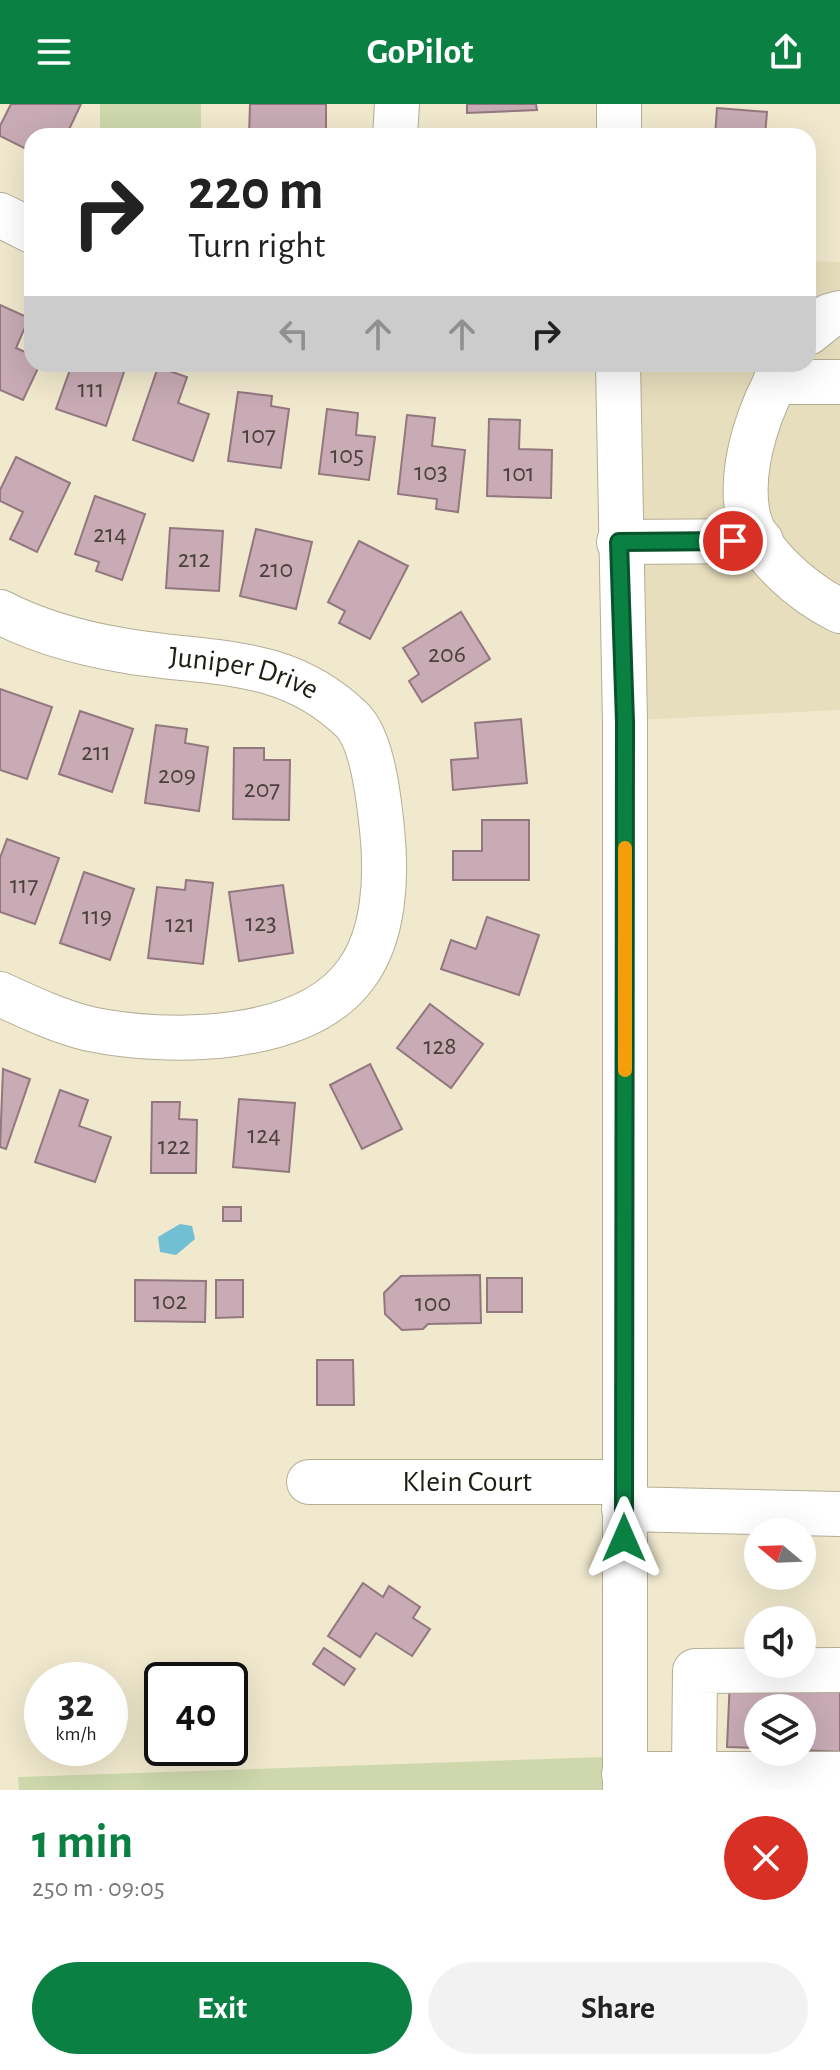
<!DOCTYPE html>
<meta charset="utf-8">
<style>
body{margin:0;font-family:"Alegreya Sans",sans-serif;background:#f2f2f2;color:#222;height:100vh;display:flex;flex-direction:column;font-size:30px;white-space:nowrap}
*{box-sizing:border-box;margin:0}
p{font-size:26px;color:#767676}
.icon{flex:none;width:44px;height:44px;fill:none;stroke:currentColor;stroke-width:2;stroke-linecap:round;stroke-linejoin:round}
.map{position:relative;height:1686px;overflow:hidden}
.drawer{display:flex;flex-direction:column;background:#fff;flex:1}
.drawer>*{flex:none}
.top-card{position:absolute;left:24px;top:24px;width:792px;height:244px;border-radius:24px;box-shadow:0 8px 32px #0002;background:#fff;color:#222;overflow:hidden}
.needle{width:52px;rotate:289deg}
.buttons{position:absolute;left:744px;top:1414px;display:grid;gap:16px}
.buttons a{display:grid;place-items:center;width:72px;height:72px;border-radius:50%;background:#fff;box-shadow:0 8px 32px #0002;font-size:40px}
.speed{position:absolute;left:24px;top:1558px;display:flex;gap:16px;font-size:40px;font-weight:700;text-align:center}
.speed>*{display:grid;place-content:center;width:104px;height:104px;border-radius:50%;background:#fff;box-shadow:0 8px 32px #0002;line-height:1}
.speed small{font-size:20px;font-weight:400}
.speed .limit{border:4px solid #111;border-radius:12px;background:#fff;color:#111}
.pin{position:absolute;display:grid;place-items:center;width:68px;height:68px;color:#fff;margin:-34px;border:4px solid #fff;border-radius:50%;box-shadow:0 2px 8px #0007}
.me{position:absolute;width:88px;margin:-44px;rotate:0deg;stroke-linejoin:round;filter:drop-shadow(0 0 6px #0008)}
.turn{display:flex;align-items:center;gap:28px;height:168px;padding:0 32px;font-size:36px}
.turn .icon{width:104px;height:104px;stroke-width:2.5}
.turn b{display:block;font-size:56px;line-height:68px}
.lanes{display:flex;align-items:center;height:76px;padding:0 32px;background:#0003;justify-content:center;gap:40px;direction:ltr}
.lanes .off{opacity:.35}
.round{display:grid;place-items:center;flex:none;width:84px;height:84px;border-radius:42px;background:#f2f2f2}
.summary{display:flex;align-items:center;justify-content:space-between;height:136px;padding:0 32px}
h1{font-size:48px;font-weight:600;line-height:60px;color:#0b8043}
.button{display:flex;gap:16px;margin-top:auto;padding:16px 32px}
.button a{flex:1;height:92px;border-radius:48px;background:#0b8043;color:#fff;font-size:32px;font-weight:600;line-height:92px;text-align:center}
.button a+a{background:#f2f2f2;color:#222}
header{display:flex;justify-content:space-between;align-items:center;height:104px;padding:0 32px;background:#0b8043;color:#fff;font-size:36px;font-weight:600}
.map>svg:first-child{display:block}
.built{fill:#e7debd}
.green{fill:#ced8ac}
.water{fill:#71bfd2}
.building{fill:#c8abb4;stroke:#92777f;stroke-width:2}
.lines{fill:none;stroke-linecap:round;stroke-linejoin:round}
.minor-casing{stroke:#b4ae95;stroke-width:46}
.minor{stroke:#fff;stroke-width:44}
.route-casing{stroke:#07532c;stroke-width:20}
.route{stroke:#0b8043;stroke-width:14}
.slow{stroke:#f59e0b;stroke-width:14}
.labels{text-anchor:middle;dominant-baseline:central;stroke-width:8;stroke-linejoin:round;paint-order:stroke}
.number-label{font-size:26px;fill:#4a413c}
.street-label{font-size:30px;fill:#201e14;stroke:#fdf7db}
</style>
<header><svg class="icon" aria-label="menu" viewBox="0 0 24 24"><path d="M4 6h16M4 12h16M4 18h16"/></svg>GoPilot<svg class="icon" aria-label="share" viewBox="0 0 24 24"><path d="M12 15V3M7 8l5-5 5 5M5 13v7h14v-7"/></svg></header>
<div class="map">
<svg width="840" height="1686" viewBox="0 0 840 1686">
<rect width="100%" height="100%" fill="#f0e9ce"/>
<polygon class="built" points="808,157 840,158 840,606 638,616 635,260 808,260"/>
<g class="green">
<rect x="100" y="0" width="101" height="32"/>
<polygon points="604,1653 604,1686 19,1686 18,1673"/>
</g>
<polygon class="water" points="180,1120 192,1122 195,1135 176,1151 160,1148 158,1133"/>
<g class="building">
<polygon points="11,0 81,0 66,32 32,32 32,48 0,32 0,22"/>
<polygon points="250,0 326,0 326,28 249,32"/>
<polygon points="467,0 536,0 537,6 467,9"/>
<polygon points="717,4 767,8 765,32 715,32"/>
<polygon points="0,201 29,214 16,244 32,251 32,260 40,260 23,296 0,286"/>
<polygon points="72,260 110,260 125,265 106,322 56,305"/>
<polygon points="158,263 187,273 178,299 209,310 193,357 133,336"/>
<polygon points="238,288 272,292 271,302 289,305 281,364 228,357"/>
<polygon points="327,305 358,309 356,331 375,333 369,376 319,370"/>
<polygon points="407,311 435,314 432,342 465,346 458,408 436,405 437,395 398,390"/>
<polygon points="489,315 520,316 519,345 552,346 551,394 487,392"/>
<polygon points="16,353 70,379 37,448 10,435 23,408 0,397 0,386"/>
<polygon points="95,392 145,410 122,476 96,467 99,458 75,450"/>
<polygon points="170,424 223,427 219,487 166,484"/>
<polygon points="256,425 312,438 296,505 240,492"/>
<polygon points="359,437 408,462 370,535 339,519 345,507 328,498"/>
<polygon points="461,508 490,555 422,598 409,577 419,570 403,544"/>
<polygon points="0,585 52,603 27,675 0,666"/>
<polygon points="80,607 133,625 112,688 59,670"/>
<polygon points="521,615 527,679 453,686 451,656 478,654 475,619"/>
<polygon points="156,621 187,625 185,639 208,643 199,707 145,699"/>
<polygon points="234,644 264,644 264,656 290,656 289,716 233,715"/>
<polygon points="482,716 529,716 529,776 453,776 453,747 482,747"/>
<polygon points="7,735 59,754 35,820 0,808 0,754"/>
<polygon points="84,768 134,785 110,856 60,839"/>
<polygon points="186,776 213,779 203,860 148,854 157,783 185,786"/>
<polygon points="283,781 293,849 239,857 229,788"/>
<polygon points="487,813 539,831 519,891 441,865 451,836 476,845"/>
<polygon points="430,900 483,940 451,984 397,944"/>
<polygon points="370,960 402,1025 362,1045 330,981"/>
<polygon points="3,965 30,975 6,1045 0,1043"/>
<polygon points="60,986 88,996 79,1022 111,1033 95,1078 35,1058"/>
<polygon points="239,995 295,999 289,1068 233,1063"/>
<polygon points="152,998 180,998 179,1015 197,1016 196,1069 151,1069"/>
<rect x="223" y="1103" width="18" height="14"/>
<polygon points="480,1171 481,1219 428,1220 423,1225 402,1226 385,1210 384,1189 401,1172"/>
<rect x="487" y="1174" width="35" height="34"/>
<polygon points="135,1176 206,1177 205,1218 135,1217"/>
<polygon points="216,1176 243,1176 243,1213 216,1214"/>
<polygon points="317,1256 353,1256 354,1301 317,1301"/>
<polygon points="363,1479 383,1493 389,1482 420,1503 413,1514 430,1525 412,1552 376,1529 360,1553 328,1532"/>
<polygon points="324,1544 355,1565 344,1581 313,1560"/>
<polygon points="730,1574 840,1579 840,1648 802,1646 802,1604 758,1604 758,1644 727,1643"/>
</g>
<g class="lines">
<g class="minor-casing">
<g id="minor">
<polyline points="395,32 397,0"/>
<polyline points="619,32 619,0"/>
<polyline points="0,111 32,127"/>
<polyline points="808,229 829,212 840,209"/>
<polyline points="618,260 625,618 625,1686"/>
<path d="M 786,260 C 761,299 740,358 747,406 C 753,448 804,489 840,507"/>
<polyline points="775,278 840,278"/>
<polyline points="619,438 761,437"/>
<path id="s1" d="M 0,508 C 37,527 80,539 121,546 C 207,562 283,549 352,616 C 373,637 379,696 382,725 C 387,772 385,831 356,870 C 305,941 167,941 90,925 C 60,918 28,903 0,890"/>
<path id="s2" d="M 309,1378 L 625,1378"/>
<polyline points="624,1405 840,1410"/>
<polyline points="624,1670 840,1670"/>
<polyline points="694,1670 695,1567 840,1566"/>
</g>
</g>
<use href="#minor" class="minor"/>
</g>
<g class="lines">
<g class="route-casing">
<polyline id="route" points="624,1434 625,618 619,438 733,437"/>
</g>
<use href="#route" class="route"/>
<polyline class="slow" points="625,966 625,744"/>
</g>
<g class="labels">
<g class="number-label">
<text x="91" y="285">111</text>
<text x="259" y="331">107</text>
<text x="347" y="351">105</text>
<text x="431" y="368">103</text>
<text x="519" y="369">101</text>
<text x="110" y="430">214</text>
<text x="194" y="455">212</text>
<text x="276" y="465">210</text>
<text x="447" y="550">206</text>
<text x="96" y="648">211</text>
<text x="177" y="671">209</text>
<text x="262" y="685">207</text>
<text x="24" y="781">117</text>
<text x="97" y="812">119</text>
<text x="261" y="819">123</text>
<text x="180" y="820">121</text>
<text x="440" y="942">128</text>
<text x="264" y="1031">124</text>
<text x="174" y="1042">122</text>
<text x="170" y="1197">102</text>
<text x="433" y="1199">100</text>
</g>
<g class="street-label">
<text stroke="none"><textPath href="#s1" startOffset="252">Juniper Drive</textPath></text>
<text stroke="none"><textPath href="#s2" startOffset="158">Klein Court</textPath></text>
</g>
</g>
</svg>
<div class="buttons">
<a><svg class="needle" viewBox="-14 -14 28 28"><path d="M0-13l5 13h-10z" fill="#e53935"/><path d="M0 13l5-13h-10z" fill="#767676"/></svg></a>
<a><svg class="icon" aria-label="sound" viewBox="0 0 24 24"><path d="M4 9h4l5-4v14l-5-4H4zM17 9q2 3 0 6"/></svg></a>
<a><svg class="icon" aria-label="layers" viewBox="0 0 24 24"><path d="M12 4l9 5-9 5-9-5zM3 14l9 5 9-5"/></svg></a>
</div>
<div class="speed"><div>32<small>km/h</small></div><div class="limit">40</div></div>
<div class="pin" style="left:733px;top:437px;background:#d93025"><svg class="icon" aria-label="arrive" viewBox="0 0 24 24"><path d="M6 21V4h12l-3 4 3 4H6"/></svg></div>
<svg class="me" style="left:624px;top:1434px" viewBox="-20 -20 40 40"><path d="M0-17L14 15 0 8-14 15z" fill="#0b8043" stroke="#fff" stroke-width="4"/></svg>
<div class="top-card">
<div class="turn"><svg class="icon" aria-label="right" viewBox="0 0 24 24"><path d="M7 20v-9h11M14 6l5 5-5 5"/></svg><div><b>220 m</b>Turn right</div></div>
<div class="lanes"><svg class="icon off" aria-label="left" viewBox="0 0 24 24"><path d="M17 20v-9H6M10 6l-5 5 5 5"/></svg><svg class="icon off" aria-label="ahead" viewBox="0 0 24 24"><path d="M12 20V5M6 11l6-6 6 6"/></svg><svg class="icon off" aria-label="ahead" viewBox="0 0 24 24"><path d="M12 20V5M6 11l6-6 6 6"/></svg><svg class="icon" aria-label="right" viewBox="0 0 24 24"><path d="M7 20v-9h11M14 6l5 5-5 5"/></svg></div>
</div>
</div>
<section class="drawer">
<div class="summary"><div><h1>1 min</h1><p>250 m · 09:05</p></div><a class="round" style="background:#d93025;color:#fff"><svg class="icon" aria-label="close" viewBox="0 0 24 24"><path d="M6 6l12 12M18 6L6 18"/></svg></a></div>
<div class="button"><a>Exit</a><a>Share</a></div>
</section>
